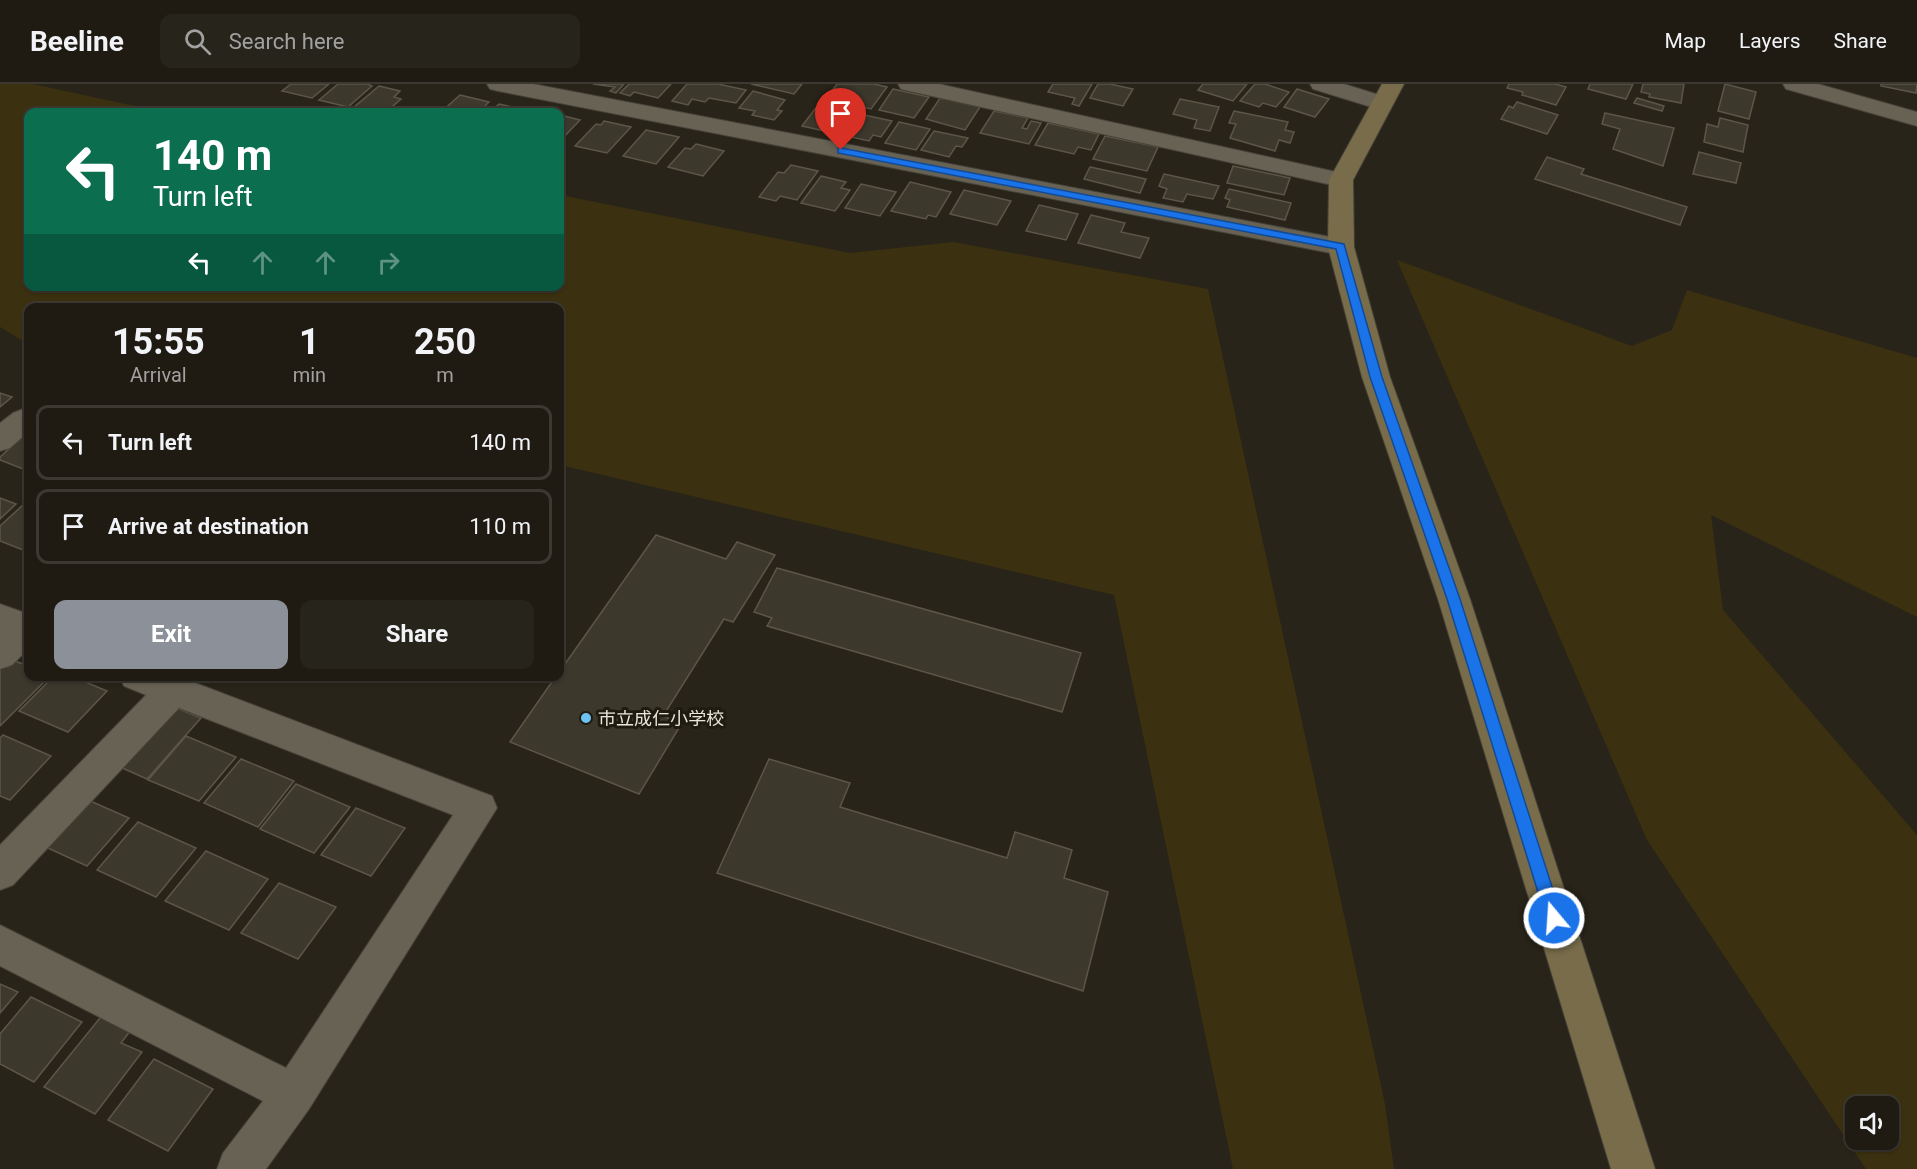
<!DOCTYPE html>
<meta charset="utf-8">
<style>
body{margin:0;font-family:Roboto,"Noto Sans JP",sans-serif;background:#27241c;color:#f1f3f6;height:100vh;display:flex;flex-direction:column;font-size:22px;white-space:nowrap}
*{box-sizing:border-box;margin:0}
p{font-size:20px;color:#a1a1a0}
.icon{flex:none;width:33px;height:33px;fill:none;stroke:currentColor;stroke-width:2;stroke-linecap:round;stroke-linejoin:round}
.map{position:relative;flex:1;overflow:hidden}
.side{position:absolute;left:24px;top:219px;width:540px;height:378px;display:flex;flex-direction:column;background:#1f1b13;border-radius:12px;box-shadow:0 2px 4px #0004,0 0 0 2px #3c3933}
.side>*{flex:none}
.hud{position:absolute;left:24px;top:24px;width:540px;height:183px;border-radius:12px;box-shadow:0 2px 4px #0004,0 0 0 2px #3c3933;background:#0b6e4f;color:#fff;overflow:hidden}
.tools{position:absolute;left:1845px;top:1012px;display:grid;gap:12px}
.tools a{display:grid;place-items:center;width:54px;height:54px;border-radius:12px;background:#1f1b13;box-shadow:0 2px 4px #0004,0 0 0 2px #3c3933;font-size:30px}
.pin{position:absolute;display:grid;place-items:center;width:51px;height:51px;color:#fff;margin:-62px -26px;border-radius:50% 50% 50% 0;rotate:-45deg;box-shadow:0 0 6px #0007}
.pin .icon{rotate:45deg}
.me{position:absolute;width:66px;margin:-33px;rotate:342deg;stroke-linejoin:round;filter:drop-shadow(0 0 4px #0008)}
.turn{display:flex;align-items:center;gap:21px;height:126px;padding:0 30px;font-size:27px}
.turn .icon{width:78px;height:78px;stroke-width:2.5}
.turn b{display:block;font-size:42px;line-height:51px}
.lanes{display:flex;align-items:center;height:57px;padding:0 30px;background:#0003;justify-content:center;gap:30px;direction:ltr}
.lanes .off{opacity:.35}
.eta{display:flex;justify-content:space-evenly;align-items:center;height:102px;text-align:center}
.eta b{font-size:36px;font-weight:700;line-height:42px}
.action{display:flex;gap:12px;margin-top:auto;padding:12px 30px}
.action a{flex:1;height:69px;border-radius:12px;background:#8c9099;color:#fff;font-size:24px;font-weight:700;line-height:69px;text-align:center}
.action a+a{background:#27241c;color:#f1f3f6}
ul{padding:0;list-style:none}
li{display:flex;align-items:center;gap:18px;height:75px;margin:0 12px 9px;padding:0 18px;border:3px solid #3c3933;border-radius:12px}
li div{flex:1}
li b{display:block;font-size:22px}
li em{font-style:normal}
header{display:flex;align-items:center;gap:36px;box-sizing:border-box;height:84px;padding:0 30px;background:#1f1b13;border-bottom:2px solid #3c3933}
header strong{font-size:28px}
nav{display:flex;gap:33px;margin-inline-start:auto;font-size:21px}
.search{width:420px;height:54px;background:#27241c;display:flex;align-items:center;gap:15px;box-sizing:border-box;padding:0 21px;border-radius:12px;color:#a1a1a0;font-size:22px}
.map>svg:first-child{display:block}
.green{fill:#3b300f;fill-rule:evenodd}
.building{fill:#3d382c;stroke:#5b5648;stroke-width:1.5}
.lines{fill:none;stroke-linecap:round;stroke-linejoin:round}
.street-casing{stroke:#454238;stroke-width:2}
.secondary-casing{stroke:#454238;stroke-width:2}
.street{fill:#676254;fill-rule:evenodd}
.secondary{fill:#786c4a;fill-rule:evenodd}
.route{fill:#1a73e8;stroke:#114b97;stroke-width:1.5}
.poi-dot{fill:#6ec2f3;stroke:#1f1b0f;stroke-width:2}
.labels{text-anchor:middle;dominant-baseline:central;stroke-width:6;stroke-linejoin:round;paint-order:stroke}
.poi-label{font-size:18px;fill:#e8e5dd;stroke:#1f1b0f;text-anchor:start}
</style>
<header>
<strong>Beeline</strong>
<div class="search"><svg class="icon" aria-label="search" viewBox="0 0 24 24"><circle cx="10" cy="10" r="6"/><path d="M15 15l6 6"/></svg>Search here</div>
<nav><a>Map</a><a>Layers</a><a>Share</a></nav>
</header>
<div class="map">
<svg width="1917" height="1085" viewBox="0 0 1917 1085">
<rect width="100%" height="100%" fill="#292419"/>
<g class="green">
<polygon points="0,0 33,0 162,28 28,28 28,202 560,202 560,111 850,169 953,158 1208,205 1385,1020 1394,1085 1233,1085 1114,511 560,381 560,224 28,224 28,260 0,243"/>
<path d="M 1397,176 L 1632,262 L 1672,246 L 1687,206 L 1917,274 L 1917,533 L 1711,431 L 1723,526 L 1917,751 L 1917,1085 L 1866,1085 L 1647,756 ZM 1856,1023 L 1888,1023 L 1888,1056 L 1856,1056 Z"/>
</g>
<g class="building">
<polygon points="291,0 329,0 312,14 282,7"/>
<polygon points="338,0 367,0 372,2 348,23 319,16"/>
<polygon points="593,0 624,0 616,9 610,7 615,3"/>
<polygon points="629,0 671,0 658,14 634,8 630,12 620,9"/>
<polygon points="687,0 718,0 746,6 736,19 709,14 705,18 692,15 688,21 672,17"/>
<polygon points="751,0 802,0 794,10"/>
<polygon points="837,0 874,0 887,3 871,25 826,15"/>
<polygon points="1053,0 1092,0 1079,22 1072,20 1075,14 1048,8"/>
<polygon points="1098,0 1110,0 1133,5 1123,22 1090,14"/>
<polygon points="1203,0 1247,0 1233,17 1198,6"/>
<polygon points="1255,0 1265,0 1289,8 1276,23 1263,19 1259,23 1240,17"/>
<polygon points="1509,0 1555,0 1566,3 1556,21 1522,11 1523,8 1507,4"/>
<polygon points="1590,0 1633,0 1626,15 1588,5"/>
<polygon points="1643,0 1684,0 1681,19 1649,13 1650,10 1641,8"/>
<polygon points="1725,0 1756,8 1749,35 1718,27"/>
<polygon points="1881,0 1917,0 1916,9 1881,2"/>
<polygon points="379,2 400,7 394,13 401,15 386,28 353,24"/>
<polygon points="893,5 929,13 914,34 879,26"/>
<polygon points="1297,5 1329,15 1315,33 1284,23"/>
<polygon points="753,7 785,16 777,26 782,27 774,36 752,31 755,27 739,24"/>
<polygon points="460,11 489,18 483,24 487,25 484,28 441,28"/>
<polygon points="940,14 980,23 965,46 926,35"/>
<polygon points="1637,14 1664,22 1662,27 1634,19"/>
<polygon points="1180,15 1219,23 1210,47 1194,44 1197,36 1173,30"/>
<polygon points="1517,18 1558,31 1547,50 1501,35 1509,22 1513,24"/>
<polygon points="499,20 534,28 490,28"/>
<polygon points="818,21 892,37 881,53 873,51 869,57 802,42"/>
<polygon points="994,27 1028,34 1022,44 1027,45 1031,37 1041,39 1029,60 980,49"/>
<polygon points="1234,27 1288,38 1285,46 1294,48 1290,59 1279,56 1275,67 1230,54 1236,40 1229,39"/>
<polygon points="1605,29 1674,44 1663,82 1613,65 1620,45 1602,40"/>
<polygon points="560,31 580,36 560,57"/>
<polygon points="1720,34 1748,41 1743,68 1704,58 1707,40 1718,43"/>
<polygon points="604,37 631,43 607,69 575,62 596,40 601,41"/>
<polygon points="899,38 930,45 916,66 885,59"/>
<polygon points="1048,39 1099,50 1091,66 1078,63 1074,70 1035,61"/>
<polygon points="646,46 679,53 656,80 623,72"/>
<polygon points="934,47 968,54 962,63 956,62 949,73 921,66"/>
<polygon points="1105,52 1158,63 1147,87 1093,75"/>
<polygon points="696,60 724,67 703,92 668,83 685,64 691,65"/>
<polygon points="1699,68 1741,79 1736,99 1693,90"/>
<polygon points="1547,73 1584,85 1581,90 1687,123 1680,141 1535,95"/>
<polygon points="791,81 818,87 797,116 780,112 776,117 759,113 778,88 784,89"/>
<polygon points="1233,82 1290,94 1284,111 1227,99"/>
<polygon points="1090,83 1146,95 1140,109 1084,95"/>
<polygon points="1164,90 1219,102 1213,115 1187,110 1183,118 1163,114 1167,105 1159,102"/>
<polygon points="821,92 846,98 841,104 850,106 835,127 801,119"/>
<polygon points="910,98 951,108 936,133 928,131 926,135 891,127"/>
<polygon points="861,100 896,108 880,132 845,124"/>
<polygon points="1229,105 1291,119 1285,136 1227,123 1230,116 1225,114"/>
<polygon points="964,106 1011,117 997,141 950,130"/>
<polygon points="1039,121 1078,130 1066,156 1026,147"/>
<polygon points="1091,131 1125,139 1121,148 1149,154 1140,174 1078,159"/>
<polygon points="0,309 12,313 0,323"/>
<polygon points="28,348 28,387 0,376 0,373"/>
<polygon points="0,414 16,420 0,435"/>
<polygon points="24,420 28,422 28,468 0,457 0,442"/>
<polygon points="656,451 726,475 737,458 775,471 733,538 724,535 663,632 682,639 639,710 510,658 556,592 560,592 560,587"/>
<polygon points="777,484 1081,569 1062,628 767,542 772,534 754,528"/>
<polygon points="15,577 28,582 28,592 50,592 0,642 0,579 8,583"/>
<polygon points="54,592 71,592 107,607 68,648 19,627"/>
<polygon points="172,622 201,634 147,695 109,678"/>
<polygon points="3,651 51,672 10,716 0,712 0,654"/>
<polygon points="186,652 236,673 199,717 148,696"/>
<polygon points="241,675 294,697 258,743 204,719"/>
<polygon points="769,675 850,699 840,723 1007,774 1015,748 1072,766 1064,794 1108,808 1083,907 717,789"/>
<polygon points="296,700 350,723 314,769 260,745"/>
<polygon points="79,712 129,734 87,782 37,759"/>
<polygon points="356,724 405,744 371,792 321,771"/>
<polygon points="138,738 196,764 156,813 97,786"/>
<polygon points="206,767 268,795 229,846 165,817"/>
<polygon points="279,799 336,823 298,875 241,849"/>
<polygon points="0,900 18,908 0,929"/>
<polygon points="31,913 82,938 34,998 0,980 0,950"/>
<polygon points="104,929 134,942 121,959 142,968 95,1030 44,1003"/>
<polygon points="154,975 213,1005 168,1067 108,1036"/>
</g>
<g class="lines">
<g class="street-casing">
<g id="street">
<polygon points="487,0 533,0 1341,155 1350,157 1354,163 1350,169 1341,171 498,7 490,5"/>
<polygon points="898,0 939,0 1341,89 1350,91 1353,96 1350,101 1341,103 909,7 901,5"/>
<polygon points="1310,0 1344,0 1389,14 1392,19 1389,24 1381,26 1313,5"/>
<polygon points="1783,0 1818,0 1917,28 1917,42 1786,5"/>
<polygon points="23,325 28,327 28,348 10,364 0,367 0,339 13,329"/>
<polygon points="0,520 28,530 28,565 12,581 0,585"/>
<polygon points="119,592 177,592 492,712 497,724 309,1025 266,1085 217,1085 223,1069 263,1017 0,882 0,841 286,984 453,731 179,624 13,801 0,806 0,761 146,611 124,602"/>
</g>
</g>
<g class="secondary-casing">
<polygon id="secondary" points="1382,0 1404,0 1353,96 1354,163 1390,293 1470,515 1655,1085 1611,1085 1438,515 1362,293 1328,163 1329,96"/>
</g>
<use href="#street" class="street"/>
<use href="#secondary" class="secondary"/>
</g>
<polygon class="route" points="841,64 1344,160 1382,293 1460,515 1562,834 1560,840 1554,842 1548,840 1546,834 1447,515 1370,293 1336,165 838,69 838,64"/>
<circle class="poi-dot" cx="586" cy="634" r="6"/>
<g class="labels">
<g class="poi-label">
<text x="598" y="634">市立成仁小学校</text>
</g>
</g>
</svg>
<div class="tools">
<a><svg class="icon" aria-label="sound" viewBox="0 0 24 24"><path d="M4 9h4l5-4v14l-5-4H4zM17 9q2 3 0 6"/></svg></a>
</div>
<div class="pin" style="left:841px;top:66px;background:#d93025"><svg class="icon" aria-label="arrive" viewBox="0 0 24 24"><path d="M6 21V4h12l-3 4 3 4H6"/></svg></div>
<svg class="me" style="left:1554px;top:834px" viewBox="-20 -20 40 40"><circle r="17" fill="#1a73e8" stroke="#fff" stroke-width="3"/><path d="M0-11L8 9 0 5-8 9z" fill="#fff"/></svg>
<div class="hud">
<div class="turn"><svg class="icon" aria-label="left" viewBox="0 0 24 24"><path d="M17 20v-9H6M10 6l-5 5 5 5"/></svg><div><b>140 m</b>Turn left</div></div>
<div class="lanes"><svg class="icon" aria-label="left" viewBox="0 0 24 24"><path d="M17 20v-9H6M10 6l-5 5 5 5"/></svg><svg class="icon off" aria-label="ahead" viewBox="0 0 24 24"><path d="M12 20V5M6 11l6-6 6 6"/></svg><svg class="icon off" aria-label="ahead" viewBox="0 0 24 24"><path d="M12 20V5M6 11l6-6 6 6"/></svg><svg class="icon off" aria-label="right" viewBox="0 0 24 24"><path d="M7 20v-9h11M14 6l5 5-5 5"/></svg></div>
</div>
<section class="side">
<div class="eta">
<div><b>15:55</b><p>Arrival</p></div>
<div><b>1</b><p>min</p></div>
<div><b>250</b><p>m</p></div>
</div>
<ul>
<li><svg class="icon" aria-label="left" viewBox="0 0 24 24"><path d="M17 20v-9H6M10 6l-5 5 5 5"/></svg><div><b>Turn left</b></div><em>140 m</em></li>
<li><svg class="icon" aria-label="arrive" viewBox="0 0 24 24"><path d="M6 21V4h12l-3 4 3 4H6"/></svg><div><b>Arrive at destination</b></div><em>110 m</em></li>
</ul>
<div class="action"><a>Exit</a><a>Share</a></div>
</section>
</div>
